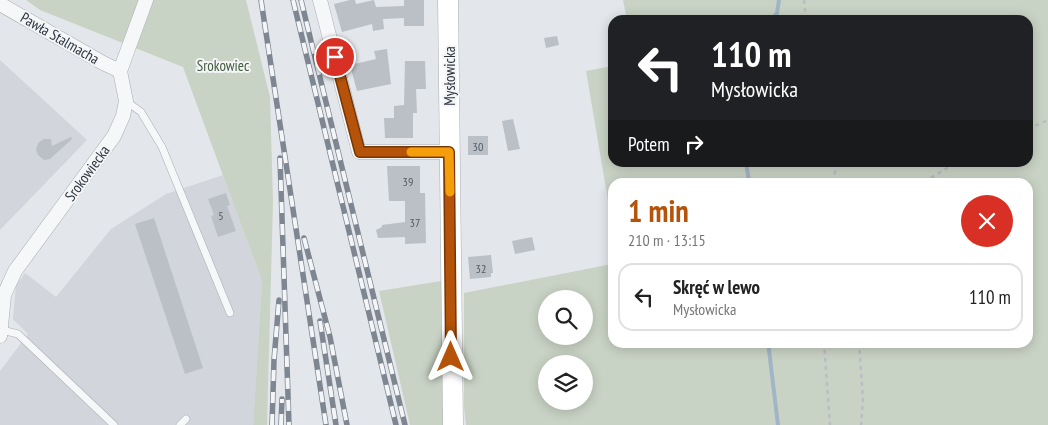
<!DOCTYPE html>
<html lang="pl">
<meta charset="utf-8">
<style>
body{margin:0;font-family:"PT Sans Narrow",sans-serif;background:#f6f6f6;color:#222;height:100vh;display:flex;flex-direction:column;font-size:19px;white-space:nowrap}
*{box-sizing:border-box;margin:0}
p{font-size:16px;color:#767676}
.icon{flex:none;width:28px;height:28px;fill:none;stroke:currentColor;stroke-width:2;stroke-linecap:round;stroke-linejoin:round}
.map{position:relative;flex:1;overflow:hidden}
.sheet{position:absolute;left:608px;top:178px;width:425px;height:170px;display:flex;flex-direction:column;background:#fff;border-radius:15px;box-shadow:0 2px 12px #0003}
.sheet>*{flex:none}
.hud{position:absolute;left:608px;top:15px;width:425px;height:152px;border-radius:15px;box-shadow:0 2px 12px #0003;background:#202124;color:#fff;overflow:hidden}
.tools{position:absolute;left:538px;top:290px;display:grid;gap:10px}
.tools a{display:grid;place-items:center;width:55px;height:55px;border-radius:50%;background:#fff;box-shadow:0 2px 12px #0003;font-size:25px}
.pin{position:absolute;display:grid;place-items:center;width:42px;height:42px;color:#fff;margin:-21px;border:2px solid #fff;border-radius:50%;box-shadow:0 1px 5px #0007}
.me{position:absolute;width:55px;margin:-28px;rotate:0deg;stroke-linejoin:round;filter:drop-shadow(0 0 4px #0008)}
.turn{display:flex;align-items:center;gap:18px;height:105px;padding:0 20px;font-size:22px}
.turn .icon{width:65px;height:65px;stroke-width:2.5}
.turn b{display:block;font-size:35px;line-height:42px}
.then{display:flex;align-items:center;height:48px;padding:0 20px;background:#0003;gap:10px;font-size:19px}
.round{display:grid;place-items:center;flex:none;width:52px;height:52px;border-radius:26px;background:#f6f6f6}
.overview{display:flex;align-items:center;justify-content:space-between;height:85px;padding:0 20px}
h1{font-size:30px;font-weight:700;line-height:38px;color:#b45309}
ul{padding:0;list-style:none}
li{display:flex;align-items:center;gap:15px;height:68px;margin:0 10px 8px;padding:0 10px;border:2px solid #e0e0e0;border-radius:15px}
li div{flex:1}
li b{display:block;font-size:19px}
li em{font-style:normal}
.map>svg:first-child{display:block}
.built{fill:#d2d5db}
.green{fill:#c9d3c5;fill-rule:evenodd}
.lines{fill:none;stroke-linecap:round;stroke-linejoin:round}
.stream{stroke:#a2b5c6;stroke-width:4}
.building{fill:#bbc0c6}
.lane-casing{stroke:#a9adb4;stroke-width:8}
.street-casing{stroke:#a9adb4;stroke-width:15}
.secondary-casing{stroke:#a9adb4;stroke-width:21}
.path{stroke:#babdc1;stroke-width:2.5;stroke-dasharray:4 4;stroke-linecap:butt}
.lane{stroke:#f6f7f8;stroke-width:7}
.street{stroke:#f6f7f8;stroke-width:14}
.secondary{stroke:#fff;stroke-width:20}
.rail-casing{stroke:#7e8692;stroke-width:5.5}
.rail{stroke:#f3f5f7;stroke-width:4;stroke-dasharray:11;stroke-linecap:butt}
.route-casing{stroke:#753606;stroke-width:12}
.route{stroke:#b45309;stroke-width:9}
.slow{stroke:#f59e0b;stroke-width:9}
.labels{text-anchor:middle;dominant-baseline:central;stroke-width:4;stroke-linejoin:round;paint-order:stroke}
.number-label{font-size:12px;fill:#505862}
.street-label{font-size:15px;fill:#2d3540;stroke:#f3f5f7}
.park-label{font-size:15px;fill:#435a3c;stroke:#f3f5f7}
</style>
<div class="map">
<svg width="1048" height="425" viewBox="0 0 1048 425">
<rect width="100%" height="100%" fill="#e3e6ea"/>
<g class="built">
<polygon points="0,60 87,140 0,230"/>
<polygon points="223,175 262,281 253,425 0,425 0,371 28,334 13,319 16,285 25,273 56,297 111,229 166,194"/>
</g>
<g class="green">
<polygon points="26,0 246,0 270,97 273,202 267,425 253,425 262,281 183,67 40,10"/>
<path d="M 623,0 L 1048,0 L 1048,425 L 466,425 L 464,407 L 464,293 L 612,264 L 612,342 L 1028,342 L 1028,182 L 612,182 L 612,224 L 586,71 L 612,66 L 612,162 L 1028,162 L 1028,20 L 627,20 ZM 546,299 L 584,299 L 584,336 L 546,336 ZM 546,364 L 584,364 L 584,401 L 546,401 Z"/>
<polygon points="441,281 444,292 447,425 410,425 379,291"/>
</g>
<g class="lines">
<g class="stream">
<polyline points="771,20 777,13 779,0"/>
<polyline points="746,162 749,182"/>
<polyline points="768,342 778,425"/>
</g>
</g>
<g class="building">
<polygon points="350,0 355,0 356,4 374,0 376,7 404,6 404,0 424,0 424,26 404,26 404,18 383,19 384,29 373,31 372,24 342,32 334,4"/>
<polygon points="557,36 559,45 546,48 544,38"/>
<polygon points="387,49 391,84 357,91 350,65 376,59 374,51"/>
<polygon points="405,61 425,61 426,89 416,89 417,113 413,113 413,138 385,138 384,118 394,118 394,106 404,105"/>
<polygon points="513,119 520,149 508,151 502,121"/>
<rect x="468" y="136" width="20" height="19"/>
<polygon points="71,137 72,139 50,159 44,160 38,155 36,150 38,143 44,139 51,139 52,146"/>
<polygon points="387,166 420,166 420,193 425,193 426,243 405,244 405,237 378,238 376,230 382,227 382,225 405,222 405,201 389,201"/>
<polygon points="226,193 230,205 227,206 236,231 218,237 211,216 214,215 208,199"/>
<polygon points="154,218 203,368 185,374 135,224"/>
<polygon points="532,237 535,250 515,254 512,241"/>
<polygon points="491,255 493,273 491,273 491,277 470,279 468,257"/>
</g>
<g class="lines">
<g class="lane-casing">
<g id="lane">
<polyline points="126,101 141,112 162,147 230,313"/>
<polyline points="2,330 18,334 114,425"/>
<polyline points="180,425 186,419"/>
</g>
</g>
<g class="street-casing">
<g id="street">
<polyline points="320,0 359,152 449,152"/>
<polyline points="0,4 103,63 120,71"/>
<polyline points="0,336 4,295 15,271 114,136 123,116 126,101 120,71 146,0"/>
</g>
</g>
<g class="secondary-casing">
<polyline id="secondary" points="448,0 453,425"/>
</g>
<g class="path">
<polyline points="804,0 806,20"/>
<polyline points="1028,129 1048,120"/>
<polyline points="832,182 838,162"/>
<polyline points="924,182 957,162"/>
<polyline points="824,342 830,425"/>
<polyline points="859,342 863,400 861,425"/>
</g>
<use href="#lane" class="lane"/>
<use href="#street" class="street"/>
<use href="#secondary" class="secondary"/>
<g class="rail-casing">
<g id="rail">
<polyline points="261,0 326,425"/>
<polyline points="293,0 396,425"/>
<polyline points="301,0 405,425"/>
<polyline points="280,158 289,425"/>
<polyline points="304,238 330,337 347,425"/>
<polyline points="320,321 336,425"/>
<polyline points="272,425 274,360 279,300"/>
<polyline points="281,425 282,399"/>
</g>
</g>
<use href="#rail" class="rail"/>
</g>
<g class="lines">
<g class="route-casing">
<polyline id="route" points="335,57 360,152 449,152 451,357"/>
</g>
<use href="#route" class="route"/>
<polyline class="slow" points="411,152 449,152 450,192"/>
</g>
<g class="labels">
<g class="number-label">
<text x="478" y="146">30</text>
<text x="408" y="181">39</text>
<text x="221" y="215">5</text>
<text x="415" y="222">37</text>
<text x="481" y="268">32</text>
</g>
<g class="street-label">
<text transform="translate(60 38) rotate(30)">Pawła Stalmacha</text>
<text transform="translate(449 76) rotate(-90)">Mysłowicka</text>
<text transform="translate(87 173) rotate(-54)">Srokowiecka</text>
</g>
<g class="park-label">
<text x="223" y="65">Srokowiec</text>
</g>
</g>
</svg>
<div class="tools">
<a><svg class="icon" aria-label="search" viewBox="0 0 24 24"><circle cx="10" cy="10" r="6"/><path d="M15 15l6 6"/></svg></a>
<a><svg class="icon" aria-label="layers" viewBox="0 0 24 24"><path d="M12 4l9 5-9 5-9-5zM3 14l9 5 9-5"/></svg></a>
</div>
<div class="pin" style="left:335px;top:57px;background:#d93025"><svg class="icon" aria-label="arrive" viewBox="0 0 24 24"><path d="M6 21V4h12l-3 4 3 4H6"/></svg></div>
<svg class="me" style="left:451px;top:357px" viewBox="-20 -20 40 40"><path d="M0-17L14 15 0 8-14 15z" fill="#b45309" stroke="#fff" stroke-width="4"/></svg>
<div class="hud">
<div class="turn"><svg class="icon" aria-label="left" viewBox="0 0 24 24"><path d="M17 20v-9H6M10 6l-5 5 5 5"/></svg><div><b>110 m</b>Mysłowicka</div></div>
<div class="then">Potem<svg class="icon" aria-label="right" viewBox="0 0 24 24"><path d="M7 20v-9h11M14 6l5 5-5 5"/></svg></div>
</div>
<section class="sheet">
<div class="overview"><div><h1>1 min</h1><p>210 m · 13:15</p></div><a class="round" style="background:#d93025;color:#fff"><svg class="icon" aria-label="close" viewBox="0 0 24 24"><path d="M6 6l12 12M18 6L6 18"/></svg></a></div>
<ul>
<li><svg class="icon" aria-label="left" viewBox="0 0 24 24"><path d="M17 20v-9H6M10 6l-5 5 5 5"/></svg><div><b>Skręć w lewo</b><p>Mysłowicka</p></div><em>110 m</em></li>
</ul>
</section>
</div>
